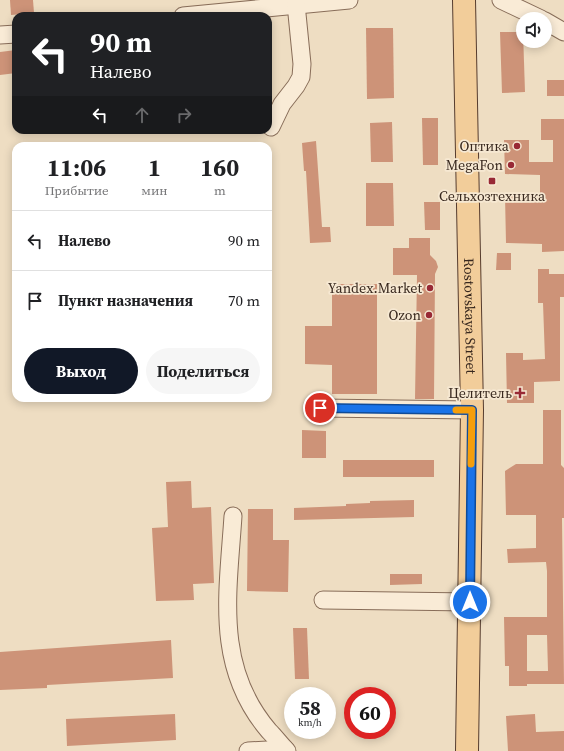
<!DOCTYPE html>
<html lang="ru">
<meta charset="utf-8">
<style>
body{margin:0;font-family:"Source Serif 4",serif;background:#f6f6f6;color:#202124;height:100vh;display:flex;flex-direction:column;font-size:15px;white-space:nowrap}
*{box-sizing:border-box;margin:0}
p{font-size:13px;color:#757577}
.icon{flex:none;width:22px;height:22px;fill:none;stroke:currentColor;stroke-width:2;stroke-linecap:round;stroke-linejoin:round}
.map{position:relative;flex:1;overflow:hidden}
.drawer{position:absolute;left:12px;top:142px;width:260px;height:260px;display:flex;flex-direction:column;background:#fff;border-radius:12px;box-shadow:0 2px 10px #0003}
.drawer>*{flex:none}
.banner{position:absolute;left:12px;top:12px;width:260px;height:122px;border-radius:12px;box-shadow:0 2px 10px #0003;background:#202124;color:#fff;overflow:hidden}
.fabs{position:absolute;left:516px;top:12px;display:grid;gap:8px}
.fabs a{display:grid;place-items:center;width:36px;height:36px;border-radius:50%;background:#fff;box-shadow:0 2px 10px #0003;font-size:20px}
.speed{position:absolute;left:284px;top:687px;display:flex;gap:8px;font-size:20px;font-weight:700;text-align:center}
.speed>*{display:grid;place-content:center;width:52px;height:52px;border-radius:50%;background:#fff;box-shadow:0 2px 10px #0003;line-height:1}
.speed small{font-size:10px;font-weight:400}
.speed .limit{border:6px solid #d22;background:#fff;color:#111}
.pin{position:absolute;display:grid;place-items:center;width:34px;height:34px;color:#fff;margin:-17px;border:2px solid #fff;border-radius:50%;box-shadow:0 1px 4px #0007}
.me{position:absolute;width:44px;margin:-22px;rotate:0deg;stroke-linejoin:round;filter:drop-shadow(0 0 3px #0008)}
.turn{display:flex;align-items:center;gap:14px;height:84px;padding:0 12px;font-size:18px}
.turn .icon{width:52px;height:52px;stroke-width:2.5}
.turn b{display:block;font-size:28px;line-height:34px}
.lanes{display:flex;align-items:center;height:38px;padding:0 12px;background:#0003;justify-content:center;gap:20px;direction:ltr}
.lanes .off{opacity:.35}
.eta{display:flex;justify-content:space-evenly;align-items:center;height:68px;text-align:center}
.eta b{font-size:24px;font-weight:700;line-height:28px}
.button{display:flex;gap:8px;margin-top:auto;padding:8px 12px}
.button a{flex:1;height:46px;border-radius:24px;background:#111827;color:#fff;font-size:16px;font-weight:700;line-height:46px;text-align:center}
.button a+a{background:#f6f6f6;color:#202124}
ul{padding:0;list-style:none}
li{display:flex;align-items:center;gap:12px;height:60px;padding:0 12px;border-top:1px solid #e0e0e0}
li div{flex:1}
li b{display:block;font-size:15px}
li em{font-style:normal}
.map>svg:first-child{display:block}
.building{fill:#cd9378;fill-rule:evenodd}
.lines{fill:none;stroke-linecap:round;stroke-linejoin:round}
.minor-casing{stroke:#886d59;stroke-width:19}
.major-casing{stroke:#563c2e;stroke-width:24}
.minor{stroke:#f9ebd6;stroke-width:17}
.major{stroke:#f2cd9a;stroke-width:22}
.route-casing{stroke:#114b97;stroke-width:10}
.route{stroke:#1a73e8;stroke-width:7}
.slow{stroke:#f59e0b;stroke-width:7}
.poi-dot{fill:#982935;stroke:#f6e8d2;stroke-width:1.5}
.labels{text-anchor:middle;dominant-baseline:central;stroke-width:3.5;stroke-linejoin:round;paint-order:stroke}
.poi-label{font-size:14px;fill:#38281e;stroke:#f6e8d2;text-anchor:end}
.street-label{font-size:14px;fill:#38281e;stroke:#f6e8d2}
</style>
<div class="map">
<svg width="564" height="751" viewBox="0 0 564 751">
<rect width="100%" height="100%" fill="#eeddc2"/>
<g class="building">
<polygon points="10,0 33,0 34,13 11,15"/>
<polygon points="366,28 393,28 394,98 367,99"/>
<polygon points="500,32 523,32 525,92 502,93"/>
<polygon points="16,50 16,73 0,75 0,52"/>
<rect x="547" y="80" width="17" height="16"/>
<polygon points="422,118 438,118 438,165 423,165"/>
<polygon points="541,119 564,119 564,251 542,252 542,244 506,243 505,196 540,195 540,175 505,174 504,140 529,140 529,162 553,162 553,140 541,140"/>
<polygon points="392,122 393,162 371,162 370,123"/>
<polygon points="316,141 322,227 330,227 331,242 310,243 306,171 304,171 302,143"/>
<polygon points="366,183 393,183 394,226 366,226"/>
<polygon points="424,202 440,202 440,230 425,230"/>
<polygon points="409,238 430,238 430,255 436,261 438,267 435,274 434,399 415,399 417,275 393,275 393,248 409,248"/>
<polygon points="497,253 511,253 511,270 496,270"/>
<polygon points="538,269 549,269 549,274 564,274 564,297 560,297 560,381 534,382 534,403 507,403 506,353 523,353 523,360 545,359 543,303 538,303"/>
<polygon points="332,284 377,284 377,394 332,394 332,365 305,364 305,326 332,326"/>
<path d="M 543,410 L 561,410 L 561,465 L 564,468 L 564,518 L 562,518 L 564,684 L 527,684 L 527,686 L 509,686 L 509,666 L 505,666 L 504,617 L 547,617 L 547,571 L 546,562 L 508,563 L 507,549 L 536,548 L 536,515 L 506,515 L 505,471 L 516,464 L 543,464 ZM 527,635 L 547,635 L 548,671 L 527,671 Z"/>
<polygon points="302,430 326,431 326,458 302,458"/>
<rect x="343" y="460" width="91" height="17"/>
<polygon points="191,481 192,508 211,507 214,583 193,584 194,600 156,601 152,528 168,527 166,482"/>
<polygon points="414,500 414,517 294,520 294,508 346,506 346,504 370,503 370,501"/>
<polygon points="248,509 273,509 273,540 289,540 288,592 247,591"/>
<polygon points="390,574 422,574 422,584 390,585"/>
<polygon points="293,628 307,628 309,679 295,679"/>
<polygon points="171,640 173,678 47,685 47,688 0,690 0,652"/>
<polygon points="175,714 176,740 67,746 66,719"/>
<polygon points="535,714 536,732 564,731 564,751 508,751 506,716"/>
</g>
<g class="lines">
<g class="minor-casing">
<g id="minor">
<polyline points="501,0 541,19"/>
<polyline points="183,16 349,0"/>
<polyline points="545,21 564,32"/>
<polyline points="0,35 16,34"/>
<polyline points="271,127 282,104 296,86 301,77 302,64 296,4"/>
<polyline points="320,408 472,410"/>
<path d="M 233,516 C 228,593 214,667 269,731 C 275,737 281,745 287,751"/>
<polyline points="323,600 470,602"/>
<polyline points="248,751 285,749"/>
</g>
</g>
<g class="major-casing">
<g id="major">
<path id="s1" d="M 464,0 L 472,410 L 467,751"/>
</g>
</g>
<use href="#minor" class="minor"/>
<use href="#major" class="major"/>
</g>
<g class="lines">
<g class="route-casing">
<polyline id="route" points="320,408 472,410 470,602"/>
</g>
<use href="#route" class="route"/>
<polyline class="slow" points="456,410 472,410 471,464"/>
</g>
<g class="poi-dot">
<circle cx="517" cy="146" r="4"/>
<circle cx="511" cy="165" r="4"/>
<rect x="488" y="177" width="8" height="8" rx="2"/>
<circle cx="430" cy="288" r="4"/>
<circle cx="429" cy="315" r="4"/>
<path d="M518 387h4v4h4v4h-4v4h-4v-4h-4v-4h4z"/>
</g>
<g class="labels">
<g class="poi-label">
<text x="509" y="146">Оптика</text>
<text x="503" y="165">MegaFon</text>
<text x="492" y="196" text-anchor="middle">Сельхозтехника</text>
<text x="422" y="288">Yandex.Market</text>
<text x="421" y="315">Ozon</text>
<text x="512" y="393">Целитель</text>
</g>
<g class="street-label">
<text stroke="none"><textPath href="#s1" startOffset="316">Rostovskaya Street</textPath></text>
</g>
</g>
</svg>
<div class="fabs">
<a><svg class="icon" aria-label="sound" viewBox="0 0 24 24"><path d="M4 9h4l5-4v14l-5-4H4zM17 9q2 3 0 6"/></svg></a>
</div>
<div class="speed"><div>58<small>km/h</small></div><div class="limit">60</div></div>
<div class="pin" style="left:320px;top:408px;background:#d93025"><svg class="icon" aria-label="arrive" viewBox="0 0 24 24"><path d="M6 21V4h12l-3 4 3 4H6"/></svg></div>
<svg class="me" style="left:470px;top:602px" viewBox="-20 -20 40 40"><circle r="17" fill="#1a73e8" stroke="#fff" stroke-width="3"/><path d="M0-11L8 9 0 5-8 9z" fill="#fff"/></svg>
<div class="banner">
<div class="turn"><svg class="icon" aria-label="left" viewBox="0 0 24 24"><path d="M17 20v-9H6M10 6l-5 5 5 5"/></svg><div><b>90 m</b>Налево</div></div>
<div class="lanes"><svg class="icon" aria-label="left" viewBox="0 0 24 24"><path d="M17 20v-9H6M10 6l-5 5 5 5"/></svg><svg class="icon off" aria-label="ahead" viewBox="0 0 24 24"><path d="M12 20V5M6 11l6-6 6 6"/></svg><svg class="icon off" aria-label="right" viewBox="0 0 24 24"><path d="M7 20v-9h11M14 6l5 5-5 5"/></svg></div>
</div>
<section class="drawer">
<div class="eta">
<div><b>11:06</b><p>Прибытие</p></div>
<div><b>1</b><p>мин</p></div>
<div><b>160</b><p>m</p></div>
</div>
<ul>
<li><svg class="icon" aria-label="left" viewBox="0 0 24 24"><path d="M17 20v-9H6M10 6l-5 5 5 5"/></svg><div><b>Налево</b></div><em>90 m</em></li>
<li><svg class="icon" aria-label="arrive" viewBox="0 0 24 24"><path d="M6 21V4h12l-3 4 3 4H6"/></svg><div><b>Пункт назначения</b></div><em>70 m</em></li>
</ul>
<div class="button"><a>Выход</a><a>Поделиться</a></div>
</section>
</div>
